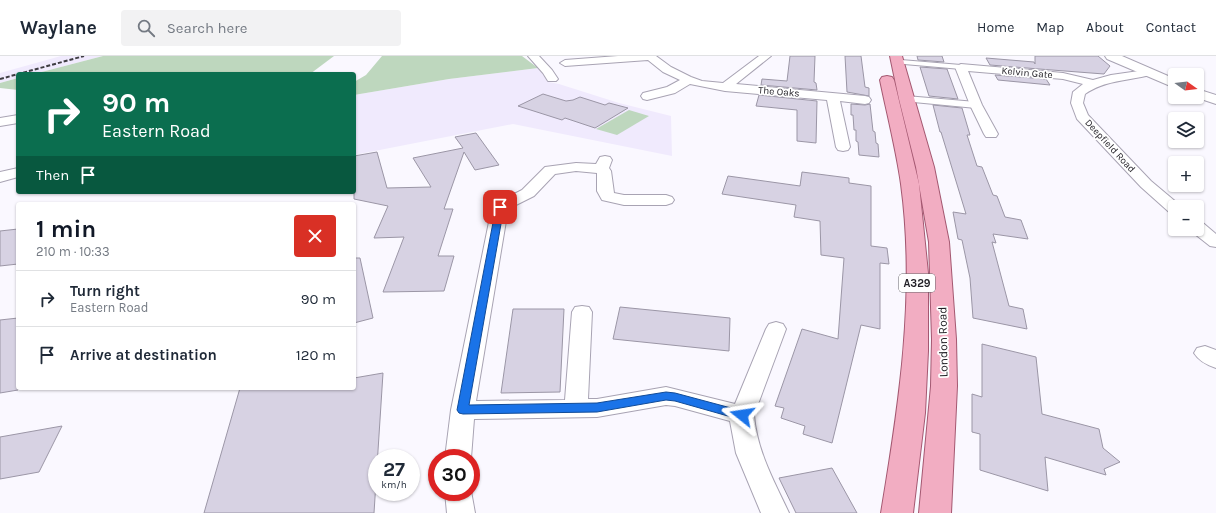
<!DOCTYPE html>
<meta charset="utf-8">
<style>
body{margin:0;font-family:Karla,sans-serif;background:#f2f2f3;color:#1f2937;height:100vh;display:flex;flex-direction:column;font-size:15px;white-space:nowrap}
*{box-sizing:border-box;margin:0}
p{font-size:13px;color:#747a83}
.icon{flex:none;width:22px;height:22px;fill:none;stroke:currentColor;stroke-width:2;stroke-linecap:round;stroke-linejoin:round}
.map{position:relative;flex:1;overflow:hidden}
.drawer{position:absolute;left:16px;top:146px;width:340px;height:188px;display:flex;flex-direction:column;background:#fff;border-radius:4px;box-shadow:0 1px 3px #0004}
.drawer>*{flex:none}
.guide{position:absolute;left:16px;top:16px;width:340px;height:122px;border-radius:4px;box-shadow:0 1px 3px #0004;background:#0b6e4f;color:#fff;overflow:hidden}
.needle{width:26px;rotate:104deg}
.tools{position:absolute;left:1168px;top:12px;display:grid;gap:8px}
.tools a{display:grid;place-items:center;width:36px;height:36px;border-radius:4px;background:#fff;box-shadow:0 1px 3px #0004;font-size:20px}
.speed{position:absolute;left:368px;top:393px;display:flex;gap:8px;font-size:20px;font-weight:700;text-align:center}
.speed>*{display:grid;place-content:center;width:52px;height:52px;border-radius:50%;background:#fff;box-shadow:0 1px 3px #0004;line-height:1}
.speed small{font-size:10px;font-weight:400}
.speed .limit{border:6px solid #d22;background:#fff;color:#111}
.pin{position:absolute;display:grid;place-items:center;width:34px;height:34px;color:#fff;margin:-17px;border-radius:8px;box-shadow:0 2px 6px #0006}
.me{position:absolute;width:44px;margin:-22px;rotate:285deg;stroke-linejoin:round;filter:drop-shadow(0 0 3px #0008)}
.turn{display:flex;align-items:center;gap:14px;height:84px;padding:0 20px;font-size:18px}
.turn .icon{width:52px;height:52px;stroke-width:2.5}
.turn b{display:block;font-size:28px;line-height:34px}
.then{display:flex;align-items:center;height:38px;padding:0 20px;background:#0003;gap:8px;font-size:15px}
.round{display:grid;place-items:center;flex:none;width:42px;height:42px;border-radius:4px;background:#f2f2f3}
.headline{display:flex;align-items:center;justify-content:space-between;height:68px;padding:0 20px}
h1{font-size:24px;font-weight:700;line-height:30px;color:#111827}
ul{padding:0;list-style:none}
li{display:flex;align-items:center;gap:12px;height:56px;padding:0 20px;border-top:1px solid #e0e1e3}
li div{flex:1}
li b{display:block;font-size:15px}
li em{font-style:normal}
header{display:flex;align-items:center;gap:24px;box-sizing:border-box;height:56px;padding:0 20px;background:#fff;border-bottom:1px solid #e0e1e3}
header strong{font-size:19px}
nav{display:flex;gap:22px;margin-inline-start:auto;font-size:14px}
.search{width:280px;height:36px;background:#f2f2f3;display:flex;align-items:center;gap:10px;box-sizing:border-box;padding:0 14px;border-radius:4px;color:#747a83;font-size:15px}
.map>svg:first-child{display:block}
.built{fill:#f0eafd}
.green{fill:#bed7be}
.building{fill:#d7d2e3;stroke:#9b96a6}
.lines{fill:none;stroke-linecap:round;stroke-linejoin:round}
.pedestrian-casing{stroke:#a8a3b3;stroke-width:2}
.minor-casing{stroke:#a8a3b3;stroke-width:2}
.tertiary-casing{stroke:#a8a3b3;stroke-width:2}
.primary-casing{stroke:#a45871;stroke-width:2}
.pedestrian{fill:#fff;fill-rule:evenodd}
.minor{fill:#fff;fill-rule:evenodd}
.tertiary{fill:#fff;fill-rule:evenodd}
.primary{fill:#f2adc2;fill-rule:evenodd}
.rail{stroke:#3e3c42;stroke-width:2;stroke-dasharray:4 2;stroke-linecap:butt}
.route{fill:#1a73e8;stroke:#114b97}
.labels{text-anchor:middle;dominant-baseline:central;stroke-width:3.5;stroke-linejoin:round;paint-order:stroke}
.far-street-label{font-size:10px;fill:#232127;stroke:#fff}
.shield{fill:#fff;stroke:#656468;stroke-width:1}
.shield-label{font-size:11px;font-weight:bold;fill:#232127}
.street-label{font-size:12px;fill:#232127;stroke:#fff}
</style>
<header>
<strong>Waylane</strong>
<div class="search"><svg class="icon" aria-label="search" viewBox="0 0 24 24"><circle cx="10" cy="10" r="6"/><path d="M15 15l6 6"/></svg>Search here</div>
<nav><a>Home</a><a>Map</a><a>About</a><a>Contact</a></nav>
</header>
<div class="map">
<svg width="1216" height="457" viewBox="0 0 1216 457">
<rect width="100%" height="100%" fill="#faf8ff"/>
<g class="built">
<polygon points="61,0 103,0 34,18 18,18 18,22 0,27 0,17"/>
<polygon points="538,12 548,26 559,28 619,47 671,60 672,100 513,68 354,99 354,39 449,23"/>
</g>
<g class="green">
<polygon points="103,0 334,0 310,18 34,18"/>
<polygon points="382,0 522,0 538,12 449,23 354,39 354,26 366,19"/>
<polygon points="18,22 18,34 0,32 0,27"/>
<polygon points="629,54 649,60 617,79 596,73"/>
</g>
<g class="building">
<polygon points="790,0 815,0 814,26 816,27 817,34 761,29 762,23 787,25"/>
<polygon points="845,0 861,0 865,31 869,32 869,40 847,36"/>
<polygon points="917,0 942,0 944,6 918,4"/>
<polygon points="1035,0 1098,0 1110,10 1104,18 1039,13 990,9 986,2 1034,6 1035,8"/>
<polygon points="920,11 947,13 958,43 929,40"/>
<polygon points="995,19 1046,23 1050,29 998,24"/>
<polygon points="543,38 566,45 573,44 580,41 605,49 609,47 628,52 595,72 565,62 562,64 518,50"/>
<polygon points="759,39 817,45 816,87 797,85 797,54 756,50"/>
<polygon points="851,48 865,49 870,48 873,75 875,76 876,87 878,88 879,101 859,99 858,86 856,85 856,74 854,74 853,59 851,59"/>
<polygon points="933,49 962,52 970,79 967,79 977,110 982,111 993,139 997,140 1005,161 1021,164 1028,183 993,178 996,187 992,186 1009,250 1023,253 1027,273 973,262 970,222 962,184 958,183 953,156 966,158 941,76 940,76"/>
<polygon points="476,77 499,109 475,114 464,96 444,153 453,153 438,200 454,200 444,235 383,236 404,181 374,182 388,150 354,143 354,100 377,96 387,132 431,131 413,102 463,92 455,81"/>
<polygon points="802,116 849,122 849,127 871,130 871,190 887,192 889,208 880,207 880,273 861,269 832,387 803,378 805,370 781,362 784,352 775,350 802,273 838,283 844,202 821,199 820,165 794,161 796,149 722,138 728,120 800,130"/>
<polygon points="18,173 18,208 0,210 0,175"/>
<polygon points="354,202 360,202 373,262 354,267"/>
<polygon points="620,251 730,262 729,295 613,283"/>
<polygon points="513,253 564,253 560,336 501,337"/>
<polygon points="18,262 18,334 0,337 0,264"/>
<polygon points="982,288 1036,301 1042,358 1099,373 1103,392 1120,406 1104,413 1106,419 1045,401 1048,435 980,414 980,378 972,376 972,338 982,341"/>
<polygon points="383,317 374,457 204,457 240,332 354,332 354,322"/>
<polygon points="62,370 39,416 0,423 0,381"/>
<polygon points="832,412 857,457 796,457 779,422"/>
</g>
<g class="lines">
<g class="pedestrian-casing">
<g id="pedestrian">
<polygon points="901,4 961,9 965,11 961,13 904,8 900,6"/>
<polygon points="906,40 976,46 981,49 976,52 903,45 901,43 903,41"/>
</g>
</g>
<g class="minor-casing">
<g id="minor">
<polygon points="528,0 539,0 552,14 558,23 556,25 548,25 543,17"/>
<polygon points="618,0 656,0 671,11 691,21 702,25 723,27 759,0 771,0 736,28 865,40 869,41 871,44 869,47 865,48 840,45 850,91 848,94 843,95 838,94 836,91 827,44 725,35 690,28 675,37 647,44 643,43 641,40 643,37 667,31 680,24 663,16 648,4 565,10 560,7 565,4"/>
<path d="M 961,8 L 1063,17 L 1093,24 L 1111,19 L 1146,14 L 1150,15 L 1152,17 L 1150,19 C 1127,25 1105,24 1085,38 L 1083,47 L 1088,59 L 1151,125 L 1182,151 L 1175,151 L 1175,158 L 1169,156 L 1141,131 L 1077,63 L 1071,47 L 1073,36 L 1083,28 L 1063,23 L 968,15 L 982,49 L 998,78 L 996,81 L 986,81 L 984,78 L 970,49 L 955,11 Z"/>
<polygon points="18,59 18,67 0,70 0,62"/>
<path d="M 605,100 L 610,101 L 612,104 L 609,112 L 611,115 L 614,137 L 624,139 L 666,139 L 672,141 L 674,144 L 672,147 L 666,149 L 624,149 L 602,144 L 597,135 L 597,117 L 576,115 L 555,118 L 534,140 L 508,153 L 476,345 L 565,344 L 572,256 L 575,251 L 582,250 L 589,251 L 592,256 L 588,343 L 597,343 L 666,331 L 735,348 L 766,273 L 769,268 L 776,266 L 783,268 L 786,273 L 754,359 C 757,395 774,425 789,457 L 761,457 L 736,397 L 730,365 L 675,350 L 666,349 L 597,361 L 474,363 L 471,402 L 445,402 L 451,354 L 492,151 L 494,148 L 522,134 L 545,111 L 576,107 L 596,108 L 600,101 Z"/>
<polygon points="18,112 18,121 0,126 0,116"/>
<polygon points="1197,166 1203,167 1216,178 1216,191 1210,190 1191,175 1190,173 1197,173"/>
<path d="M 1205,290 L 1216,294 L 1216,312 C 1207,309 1199,305 1194,297 L 1197,292 Z"/>
<polygon points="445,436 471,435 475,457 447,457"/>
</g>
</g>
<g class="tertiary-casing">
<g id="tertiary">
<polygon points="1105,0 1122,0 1175,23 1175,32 1107,3"/>
<polygon points="1197,33 1216,39 1216,48 1195,41 1197,41"/>
</g>
</g>
<g class="primary-casing">
<g id="primary">
<polygon points="890,0 902,0 934,111 949,186 956,283 957,330 951,457 919,457 931,330 932,283 929,186 916,111 899,43"/>
<path d="M 887,20 L 892,21 L 894,24 L 919,128 L 928,217 L 928,295 L 925,357 L 913,457 L 881,457 C 899,349 916,238 901,128 C 896,93 887,58 880,24 L 882,21 Z"/>
</g>
</g>
<use href="#pedestrian" class="pedestrian"/>
<use href="#minor" class="minor"/>
<use href="#tertiary" class="tertiary"/>
<use href="#primary" class="primary"/>
<polyline class="rail" points="0,23 84,0"/>
</g>
<polygon class="route" points="500,148 504,151 469,349 597,347 666,336 675,337 746,356 748,359 746,362 742,364 675,345 666,344 597,356 463,358 459,357 457,354 496,151"/>
<g class="labels">
<g class="far-street-label">
<text transform="translate(1027 17) rotate(5)">Kelvin Gate</text>
<text transform="translate(779 36) rotate(5)">The Oaks</text>
<text transform="translate(1110 90) rotate(47)">Deepfield Road</text>
</g>
<rect class="shield" x="899" y="218" width="36" height="18" rx="3"/>
<g class="shield-label">
<text x="917" y="227">A329</text>
</g>
<g class="street-label">
<text transform="translate(943 286) rotate(-91)">London Road</text>
</g>
</g>
</svg>
<div class="tools">
<a><svg class="needle" viewBox="-14 -14 28 28"><path d="M0-13l5 13h-10z" fill="#e53935"/><path d="M0 13l5-13h-10z" fill="#747a83"/></svg></a>
<a><svg class="icon" aria-label="layers" viewBox="0 0 24 24"><path d="M12 4l9 5-9 5-9-5zM3 14l9 5 9-5"/></svg></a>
<a>+</a>
<a>−</a>
</div>
<div class="speed"><div>27<small>km/h</small></div><div class="limit">30</div></div>
<div class="pin" style="left:500px;top:151px;background:#d93025"><svg class="icon" aria-label="arrive" viewBox="0 0 24 24"><path d="M6 21V4h12l-3 4 3 4H6"/></svg></div>
<svg class="me" style="left:742px;top:359px" viewBox="-20 -20 40 40"><path d="M0-17L14 15 0 8-14 15z" fill="#1a73e8" stroke="#fff" stroke-width="4"/></svg>
<div class="guide">
<div class="turn"><svg class="icon" aria-label="right" viewBox="0 0 24 24"><path d="M7 20v-9h11M14 6l5 5-5 5"/></svg><div><b>90 m</b>Eastern Road</div></div>
<div class="then">Then<svg class="icon" aria-label="arrive" viewBox="0 0 24 24"><path d="M6 21V4h12l-3 4 3 4H6"/></svg></div>
</div>
<section class="drawer">
<div class="headline"><div><h1>1 min</h1><p>210 m · 10:33</p></div><a class="round" style="background:#d93025;color:#fff"><svg class="icon" aria-label="close" viewBox="0 0 24 24"><path d="M6 6l12 12M18 6L6 18"/></svg></a></div>
<ul>
<li><svg class="icon" aria-label="right" viewBox="0 0 24 24"><path d="M7 20v-9h11M14 6l5 5-5 5"/></svg><div><b>Turn right</b><p>Eastern Road</p></div><em>90 m</em></li>
<li><svg class="icon" aria-label="arrive" viewBox="0 0 24 24"><path d="M6 21V4h12l-3 4 3 4H6"/></svg><div><b>Arrive at destination</b></div><em>120 m</em></li>
</ul>
</section>
</div>
